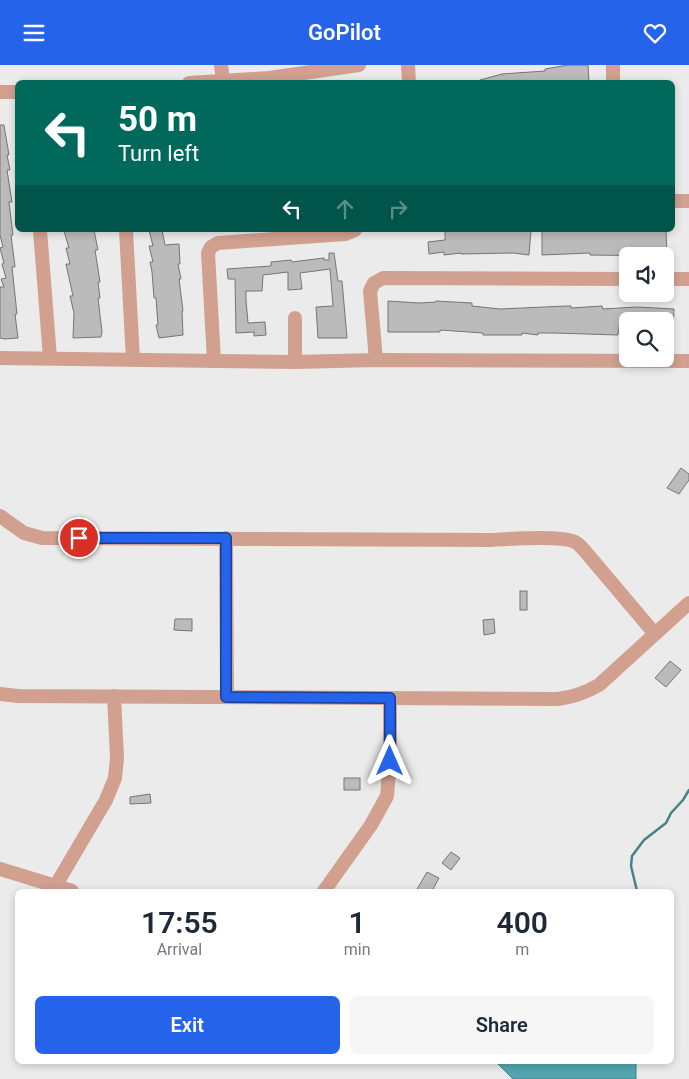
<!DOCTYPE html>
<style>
body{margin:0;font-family:Roboto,sans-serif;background:#f6f6f7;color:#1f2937;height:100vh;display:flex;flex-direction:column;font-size:19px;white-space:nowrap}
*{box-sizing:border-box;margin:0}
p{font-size:16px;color:#747a83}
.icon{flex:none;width:28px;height:28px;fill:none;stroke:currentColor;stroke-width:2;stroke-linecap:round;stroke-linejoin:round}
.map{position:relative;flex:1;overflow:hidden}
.side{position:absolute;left:15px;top:824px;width:659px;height:175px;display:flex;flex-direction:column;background:#fff;border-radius:8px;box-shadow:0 2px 8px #0003}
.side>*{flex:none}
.top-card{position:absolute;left:15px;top:15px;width:660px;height:152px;border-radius:8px;box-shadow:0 2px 8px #0003;background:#00695c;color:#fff;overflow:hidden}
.fabs{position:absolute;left:619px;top:182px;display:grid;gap:10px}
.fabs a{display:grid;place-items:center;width:55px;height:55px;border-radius:8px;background:#fff;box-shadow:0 2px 8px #0003;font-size:25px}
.pin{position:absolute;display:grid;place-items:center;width:42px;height:42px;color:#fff;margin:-21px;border:2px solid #fff;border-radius:50%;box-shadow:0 1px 5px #0007}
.me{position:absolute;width:55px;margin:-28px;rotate:0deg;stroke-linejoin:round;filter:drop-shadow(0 0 4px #0008)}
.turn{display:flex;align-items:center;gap:18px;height:105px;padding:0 20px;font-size:22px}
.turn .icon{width:65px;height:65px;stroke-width:2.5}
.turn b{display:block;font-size:35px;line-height:42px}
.lanes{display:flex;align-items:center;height:48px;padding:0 20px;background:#0003;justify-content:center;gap:25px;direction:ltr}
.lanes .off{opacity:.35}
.eta{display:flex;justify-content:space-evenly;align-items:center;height:85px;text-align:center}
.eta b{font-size:30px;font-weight:600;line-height:35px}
.action{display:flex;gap:10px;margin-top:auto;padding:10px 20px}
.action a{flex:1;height:58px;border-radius:8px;background:#2563eb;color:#fff;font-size:20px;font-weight:600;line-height:58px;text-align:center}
.action a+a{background:#f6f6f7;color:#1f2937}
header{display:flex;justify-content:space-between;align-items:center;height:65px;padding:0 20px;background:#2563eb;color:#fff;font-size:22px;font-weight:600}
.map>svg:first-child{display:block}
.water{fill:#53a6b1;stroke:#478189}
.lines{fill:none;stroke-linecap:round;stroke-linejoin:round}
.stream{stroke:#478189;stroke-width:2.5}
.building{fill:#bcbbbc;stroke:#767576}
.minor{stroke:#d1a08f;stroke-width:14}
.route-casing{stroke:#184099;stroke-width:12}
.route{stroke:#2563eb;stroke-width:9}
</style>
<header><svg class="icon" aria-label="menu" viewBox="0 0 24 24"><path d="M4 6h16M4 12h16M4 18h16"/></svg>GoPilot<svg class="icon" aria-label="heart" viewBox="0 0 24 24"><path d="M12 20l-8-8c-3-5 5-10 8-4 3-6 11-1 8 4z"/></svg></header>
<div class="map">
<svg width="689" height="1014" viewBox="0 0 689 1014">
<rect width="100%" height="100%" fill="#ebebec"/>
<polygon class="water" points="495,996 636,996 636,1014 513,1014"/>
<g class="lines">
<polyline class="stream" points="637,826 631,801 632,791 644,775 666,758 671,748 683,735 689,725"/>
</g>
<g class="building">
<polygon points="568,0 588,0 589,18 539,18 539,16 480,18 480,15 502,9 545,6 545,4"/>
<polygon points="0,60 4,60 9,90 7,90 10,105 7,105 12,137 9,137 13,170 11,170 15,202 12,202 17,249 15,249 18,273 5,274 0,273 0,222 4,222 1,214 6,213 2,199 4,198 0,183 3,182 0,170"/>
<polygon points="94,165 98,185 95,185 100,217 98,217 100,233 98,233 102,267 101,272 73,273 74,248 70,231 73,231 66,199 70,199 66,183 69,183 64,166"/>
<polygon points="149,165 162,165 165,180 179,179 180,199 178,199 181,214 179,214 183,246 182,246 183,270 159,273 156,260 158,260 156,233 154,233 152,207 150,197 153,197 149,181 153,181"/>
<polygon points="445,165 531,165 529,190 513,188 461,189 461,188 444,190 444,187 429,189 428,177 445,175"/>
<polygon points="542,165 666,165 667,191 590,190 590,188 542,190"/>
<polygon points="329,188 334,188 338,216 342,216 347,273 318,273 316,242 333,241 330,204 300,208 302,224 288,225 288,207 263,210 262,226 246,226 246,235 248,258 265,257 266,270 254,271 254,267 236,268 235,214 228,214 227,204 271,201 271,197 291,195 292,197 324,193 324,195 329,195"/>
<polygon points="388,236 419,238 436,237 436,236 472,238 472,241 500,244 566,241 571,241 571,243 602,241 603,244 637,242 674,244 673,270 665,270 665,254 638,253 620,255 618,270 554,268 538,268 538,270 522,268 522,270 483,270 483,268 440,265 440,267 388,267"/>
<polygon points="681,403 689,409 689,415 679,429 667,423"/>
<rect x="520" y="526" width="7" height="19"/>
<polygon points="175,554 192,554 192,566 174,565"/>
<polygon points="494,554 495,568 484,570 483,555"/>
<polygon points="670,596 681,605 666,622 655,613"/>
<rect x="344" y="713" width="16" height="12"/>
<polygon points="150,729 151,738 130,739 130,732"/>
<polygon points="451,787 460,793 451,805 442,798"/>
<polygon points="427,807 439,813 432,826 416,826"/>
</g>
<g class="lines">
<g class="minor">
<polyline points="221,0 223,16"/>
<polyline points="408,0 409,18"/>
<polyline points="189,18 269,13 359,0"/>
<polyline points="613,18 613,0"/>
<polyline points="0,27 18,27"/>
<polyline points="672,136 689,136"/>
<polyline points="40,165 50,293"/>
<polyline points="126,165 133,295"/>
<polyline points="665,214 689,214"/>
<polyline points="295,253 295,297"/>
<polyline points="0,293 295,297 376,295 689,296"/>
<polyline points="376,295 370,226 374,218 383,213 628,214"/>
<polyline points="214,296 208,188 211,182 218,178 345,169 355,165"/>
<path d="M 0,451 L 24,468 L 42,473 L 491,475 C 509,474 560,470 575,477 C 579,479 581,482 584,485 L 655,569"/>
<polyline points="226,473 227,632"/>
<path d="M 0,629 L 18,631 L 558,634 C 574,632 585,628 599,620 L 689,538"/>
<polyline points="0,804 72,826"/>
<polyline points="56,820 106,735 115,713 117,693 114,631"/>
<polyline points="324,826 371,760 387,731 390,696 390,633"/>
</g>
</g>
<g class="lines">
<g class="route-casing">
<polyline id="route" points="79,473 226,473 226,632 390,633 390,696"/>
</g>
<use href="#route" class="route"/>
</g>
</svg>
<div class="fabs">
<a><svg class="icon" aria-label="sound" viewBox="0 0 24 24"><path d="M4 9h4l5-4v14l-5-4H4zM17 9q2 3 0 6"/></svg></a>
<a><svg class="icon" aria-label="search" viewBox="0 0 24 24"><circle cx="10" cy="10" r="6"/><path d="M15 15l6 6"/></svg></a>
</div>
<div class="pin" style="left:79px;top:473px;background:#d93025"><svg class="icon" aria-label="arrive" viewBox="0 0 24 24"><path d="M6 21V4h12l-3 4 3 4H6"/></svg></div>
<svg class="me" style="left:390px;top:696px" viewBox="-20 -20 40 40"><path d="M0-17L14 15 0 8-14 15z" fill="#2563eb" stroke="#fff" stroke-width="4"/></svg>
<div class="top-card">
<div class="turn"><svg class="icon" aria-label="left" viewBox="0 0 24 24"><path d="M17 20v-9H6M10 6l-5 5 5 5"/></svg><div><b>50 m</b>Turn left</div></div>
<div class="lanes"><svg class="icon" aria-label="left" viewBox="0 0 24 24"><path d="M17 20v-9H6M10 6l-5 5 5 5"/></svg><svg class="icon off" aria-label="ahead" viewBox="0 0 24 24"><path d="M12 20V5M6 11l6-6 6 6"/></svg><svg class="icon off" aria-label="right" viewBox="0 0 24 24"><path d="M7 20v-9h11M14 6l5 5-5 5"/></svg></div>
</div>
<section class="side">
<div class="eta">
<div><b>17:55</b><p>Arrival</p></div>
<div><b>1</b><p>min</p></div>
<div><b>400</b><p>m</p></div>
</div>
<div class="action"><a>Exit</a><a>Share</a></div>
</section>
</div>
